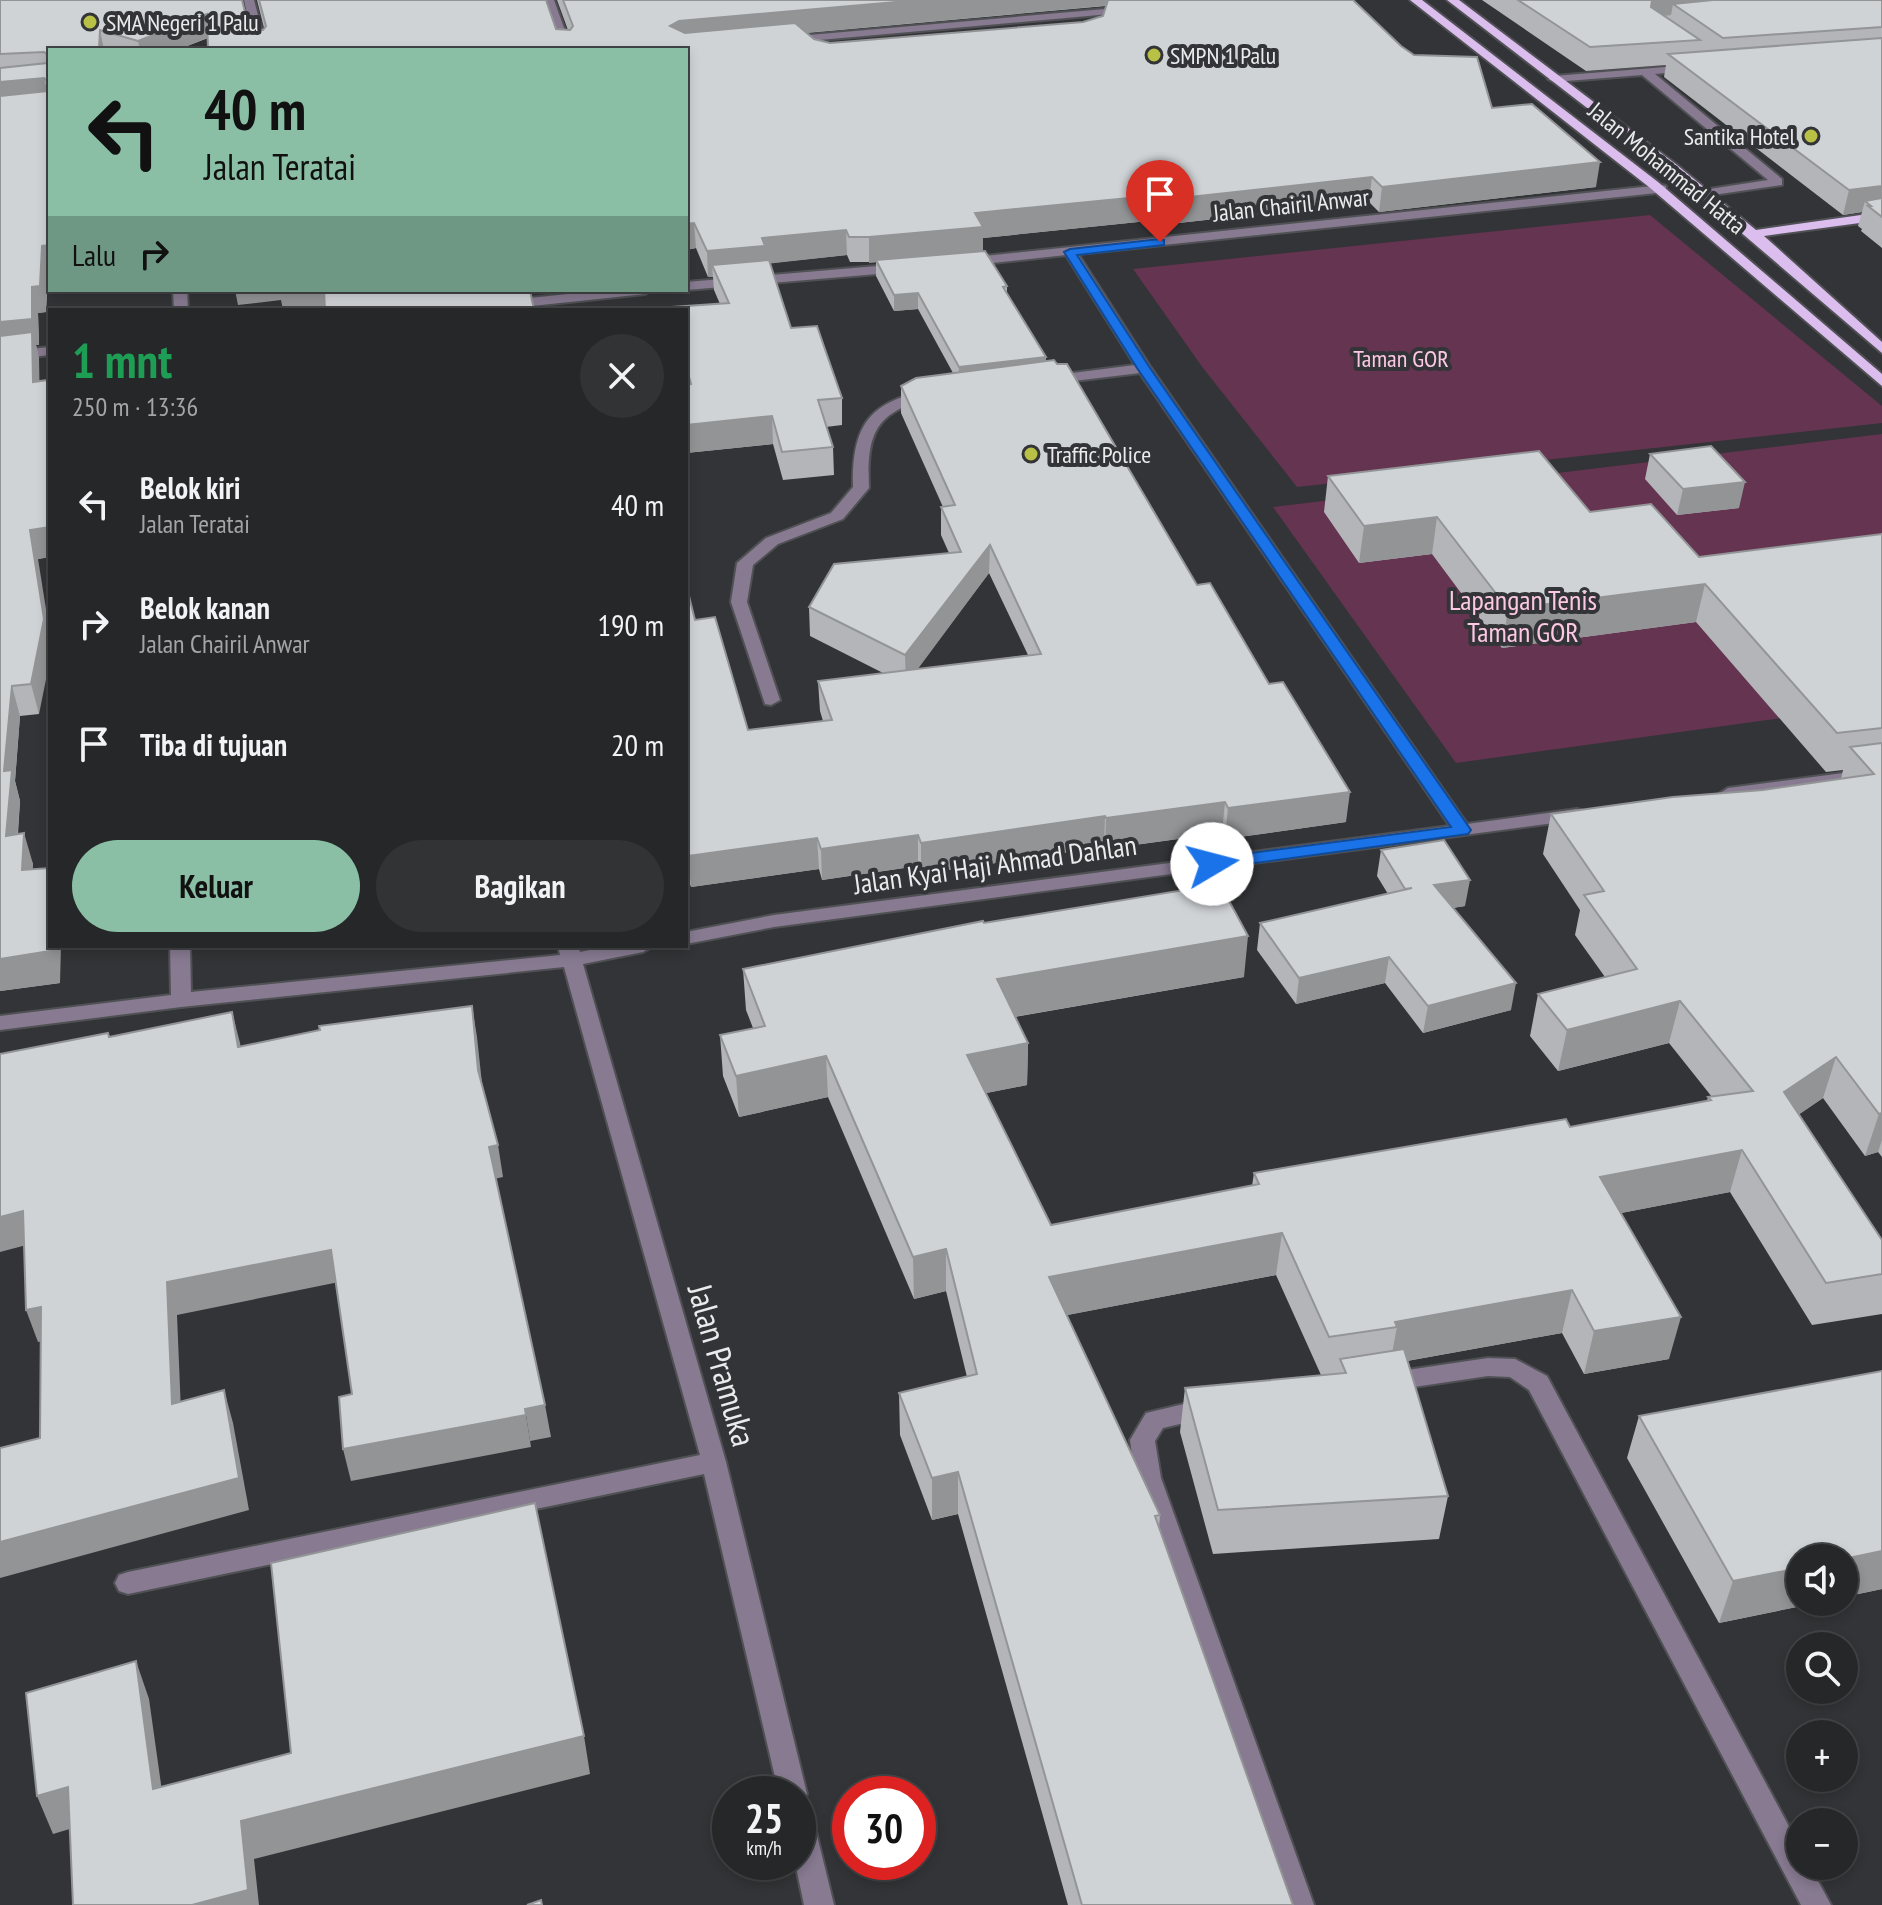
<!DOCTYPE html>
<html lang="id">
<meta charset="utf-8">
<style>
body{margin:0;font-family:"PT Sans Narrow",sans-serif;background:#323335;color:#f1f3f6;height:100vh;display:flex;flex-direction:column;font-size:30px;white-space:nowrap}
*{box-sizing:border-box;margin:0}
p{font-size:26px;color:#a4a5a8}
.icon{flex:none;width:44px;height:44px;fill:none;stroke:currentColor;stroke-width:2;stroke-linecap:round;stroke-linejoin:round}
.map{position:relative;flex:1;overflow:hidden}
.side{position:absolute;left:48px;top:308px;width:640px;height:640px;display:flex;flex-direction:column;background:#262729;border-radius:0px;box-shadow:0 4px 12px #0003,0 0 0 2px #424446}
.side>*{flex:none}
.top-card{position:absolute;left:48px;top:48px;width:640px;height:244px;border-radius:0px;box-shadow:0 4px 12px #0003,0 0 0 2px #424446;background:#8abfa5;color:#111;overflow:hidden}
.controls{position:absolute;left:1786px;top:1544px;display:grid;gap:16px}
.controls a{display:grid;place-items:center;width:72px;height:72px;border-radius:50%;background:#262729;box-shadow:0 4px 12px #0003,0 0 0 2px #424446;font-size:40px}
.speed{position:absolute;left:712px;top:1776px;display:flex;gap:16px;font-size:40px;font-weight:700;text-align:center}
.speed>*{display:grid;place-content:center;width:104px;height:104px;border-radius:50%;background:#262729;box-shadow:0 4px 12px #0003,0 0 0 2px #424446;line-height:1}
.speed small{font-size:20px;font-weight:400}
.speed .limit{border:12px solid #d22;background:#fff;color:#111}
.pin{position:absolute;display:grid;place-items:center;width:68px;height:68px;color:#fff;margin:-82px -34px;border-radius:50% 50% 50% 0;rotate:-45deg;box-shadow:0 0 8px #0007}
.pin .icon{rotate:45deg}
.me{position:absolute;width:88px;margin:-44px;rotate:82deg;stroke-linejoin:round;filter:drop-shadow(0 0 6px #0008)}
.turn{display:flex;align-items:center;gap:28px;height:168px;padding:0 24px;font-size:36px}
.turn .icon{width:104px;height:104px;stroke-width:2.5}
.turn b{display:block;font-size:56px;line-height:68px}
.then{display:flex;align-items:center;height:76px;padding:0 24px;background:#0003;gap:16px;font-size:30px}
.round{display:grid;place-items:center;flex:none;width:84px;height:84px;border-radius:42px;background:#323335}
.head{display:flex;align-items:center;justify-content:space-between;height:136px;padding:0 24px}
h1{font-size:48px;font-weight:700;line-height:60px;color:#1e9e55}
.primary-button{display:flex;gap:16px;margin-top:auto;padding:16px 24px}
.primary-button a{flex:1;height:92px;border-radius:48px;background:#8abfa5;color:#111;font-size:32px;font-weight:700;line-height:92px;text-align:center}
.primary-button a+a{background:#323335;color:#f1f3f6}
ul{padding:0;list-style:none}
li{display:flex;align-items:center;gap:24px;height:120px;padding:0 24px}
li div{flex:1}
li b{display:block;font-size:30px}
li em{font-style:normal}
.map>svg:first-child{display:block}
.green{fill:#643451}
.lines{fill:none;stroke-linecap:round;stroke-linejoin:round}
.minor-casing{stroke:#505154;stroke-width:4}
.major-casing{stroke:#505154;stroke-width:4}
.minor{fill:#877a91;fill-rule:evenodd}
.major{fill:#dbbeee;fill-rule:evenodd}
.wall{fill:#b3b5b8;fill-rule:evenodd}
.shaded-wall{fill:#929496}
.building{fill:#d0d3d6;stroke:#929496;stroke-width:2}
.route{fill:#1a73e8;stroke:#114b97;stroke-width:2}
.poi-dot{fill:#b9c046;stroke:#333437;stroke-width:3}
.labels{text-anchor:middle;dominant-baseline:central;stroke-width:8;stroke-linejoin:round;paint-order:stroke}
.far-poi-label{font-size:24px;fill:#ebebed;stroke:#333437;text-anchor:start}
.far-street-label{font-size:24px;fill:#ebebed;stroke:#333437}
.far-park-label{font-size:24px;fill:#fcc8e4;stroke:#333437}
.park-label{font-size:28px;fill:#fcc8e4;stroke:#333437}
.street-label{font-size:28px;fill:#ebebed;stroke:#333437}
.near-street-label{font-size:34px;fill:#ebebed;stroke:#333437}
</style>
<div class="map">
<svg width="1882" height="1905" viewBox="0 0 1882 1905">
<rect width="100%" height="100%" fill="#333437"/>
<g class="green">
<polygon points="1650,215 1882,406 1882,423 1297,487 1203,368 1133,269"/>
<polygon points="1882,434 1882,704 1456,763 1273,507"/>
</g>
<g class="lines">
<g class="minor-casing">
<g id="minor">
<polygon points="244,0 254,0 267,50 255,50"/>
<polygon points="544,0 554,0 572,50 560,50"/>
<polygon points="1128,7 1132,8 1132,12 786,43 780,40 786,37"/>
<polygon points="1690,65 1696,68 1694,70 1655,74 1782,179 1782,185 1699,197 1697,194 1703,190 1768,180 1642,75 1554,82 1548,79 1554,76"/>
<polygon points="1662,185 1666,186 1666,192 1078,254 1151,368 1467,824 1577,809 1584,811 1586,815 1584,819 774,927 686,944 686,932 774,915 1450,826 1140,373 1049,384 1042,380 1049,376 1135,365 1066,255 965,266 958,262 965,258"/>
<polygon points="901,264 906,265 906,271 901,272 686,290 686,282"/>
<polygon points="173,290 187,290 188,310 174,310"/>
<polygon points="606,290 652,290 645,294 493,310 446,310 453,306"/>
<polygon points="50,347 50,355 0,360 0,352"/>
<path d="M 926,391 L 931,392 L 931,398 C 874,412 867,434 869,488 L 843,519 L 778,544 L 753,565 L 747,602 L 780,700 L 771,705 L 765,704 L 731,602 L 737,563 L 766,538 L 831,513 L 853,487 C 852,430 866,402 926,391 Z"/>
<polygon points="1882,768 1882,778 1728,800 1719,794 1728,788"/>
<polygon points="170,946 190,946 191,992 560,955 558,946 578,946 580,952 610,946 653,946 643,952 583,964 726,1462 807,1794 802,1803 808,1806 812,1815 834,1905 804,1905 795,1862 798,1862 798,1794 779,1794 704,1474 128,1594 119,1591 115,1583 119,1575 128,1572 700,1455 564,967 181,1007 0,1030 0,1016 171,995"/>
<polygon points="1488,1358 1515,1359 1547,1376 1800,1847 1800,1866 1810,1866 1831,1905 1801,1905 1529,1390 1510,1377 1488,1376 1387,1391 1378,1389 1375,1382 1378,1375 1387,1373"/>
<polygon points="1209,1398 1218,1401 1221,1408 1218,1415 1163,1428 1155,1441 1161,1478 1314,1905 1284,1905 1135,1478 1130,1440 1146,1413"/>
</g>
</g>
<g class="major-casing">
<g id="major">
<polygon points="1410,0 1422,0 1658,182 1882,374 1882,386 1649,187"/>
<polygon points="1447,0 1459,0 1677,165 1756,230 1882,212 1882,220 1764,236 1882,342 1882,353 1669,171"/>
</g>
</g>
<use href="#minor" class="minor"/>
<use href="#major" class="major"/>
</g>
<g class="wall">
<path d="M 0,0 L 263,30 L 264,28 L 257,0 L 546,0 L 556,29 L 568,30 L 557,0 L 1353,0 L 1401,46 L 1492,108 L 1596,187 L 1379,212 L 1369,202 L 1151,226 L 1148,221 L 983,238 L 983,251 L 1007,286 L 1007,294 L 1046,357 L 1046,361 L 1197,585 L 1346,822 L 1225,839 L 1222,833 L 1105,849 L 1104,847 L 921,874 L 918,866 L 822,880 L 819,869 L 691,887 L 690,884 L 686,885 L 695,620 L 748,730 L 823,721 L 820,711 L 818,681 L 883,673 L 810,636 L 809,607 L 949,553 L 941,535 L 941,507 L 943,507 L 901,413 L 901,386 L 953,373 L 918,309 L 894,311 L 876,276 L 876,262 L 850,262 L 847,255 L 770,263 L 791,328 L 842,398 L 842,425 L 826,427 L 833,447 L 834,475 L 783,480 L 773,444 L 686,453 L 686,310 L 720,304 L 714,290 L 713,277 L 708,277 L 696,248 L 686,250 L 686,50 L 208,38 L 177,50 L 50,50 L 48,272 L 46,312 L 38,313 L 39,345 L 36,345 L 39,359 L 39,381 L 48,380 L 50,387 L 50,557 L 38,559 L 39,714 L 20,716 L 15,781 L 20,801 L 18,834 L 33,864 L 32,869 L 60,983 L 0,991 ZM 1106,6 L 1103,16 L 1083,22 L 830,43 L 814,39 L 806,33 ZM 989,573 L 1028,655 L 917,669 Z"/>
<polygon points="1482,0 1882,0 1882,248 1861,231 1862,229 1858,226 1862,212 1843,215 1664,77 1666,65 1586,71"/>
<polygon points="1650,454 1739,508 1677,515 1645,479"/>
<polygon points="1328,476 1590,512 1699,557 1882,534 1882,1157 1878,1152 1865,1156 1823,1098 1799,1114 1882,1240 1882,1314 1812,1325 1730,1192 1621,1213 1669,1359 1584,1374 1562,1333 1407,1361 1448,1496 1439,1539 1213,1554 1180,1432 1185,1388 1321,1375 1276,1275 1067,1315 1160,1515 1159,1527 1293,1905 1068,1905 958,1514 932,1520 900,1435 899,1393 967,1377 946,1291 914,1299 828,1097 739,1117 723,1076 720,1035 753,1028 746,1010 743,969 984,923 1244,977 1015,1017 1028,1043 1027,1085 986,1093 1051,1225 1252,1186 1254,1173 1570,1127 1707,1101 1708,1097 1712,1097 1669,1043 1558,1071 1530,1036 1538,994 1605,977 1575,935 1580,910 1543,854 1551,814 1763,790 1841,779 1843,770 1826,772 1696,622 1502,648 1432,554 1359,563 1324,512"/>
<polygon points="1381,850 1465,906 1453,908 1511,1010 1423,1033 1385,983 1296,1004 1257,950 1260,923 1388,894 1377,876"/>
<polygon points="1882,1371 1882,1589 1844,1597 1844,1558 1800,1558 1800,1602 1821,1602 1719,1623 1627,1458 1639,1416"/>
</g>
<g class="shaded-wall">
<polygon points="919,0 1170,0 681,44 670,26 679,21"/>
<polygon points="1652,0 1745,0 1673,4 1671,15 1649,18"/>
<polygon points="207,14 212,36 177,50 140,50 138,41"/>
<polygon points="100,30 104,50 99,50"/>
<polygon points="44,78 50,102 0,106 0,82"/>
<polygon points="1600,162 1596,187 1379,212 1382,187"/>
<polygon points="1372,177 1369,202 1151,226 1153,201"/>
<polygon points="1882,186 1882,210 1871,206 1865,201 1862,212 1843,215 1849,190"/>
<polygon points="1149,196 1148,221 983,238 983,253 869,263 869,237 975,213"/>
<polygon points="694,223 696,248 686,250 686,224"/>
<polygon points="846,230 847,255 766,264 712,265 713,277 708,277 707,251 762,238"/>
<polygon points="50,245 50,272 48,272 46,312 38,313 39,345 36,345 39,359 40,409 0,349 0,322 32,287 42,246"/>
<polygon points="235,290 324,290 327,310 283,310 281,300 238,305"/>
<polygon points="918,293 918,309 894,311 894,295"/>
<polygon points="1046,357 1045,373 958,384 959,367"/>
<polygon points="772,416 773,444 686,453 686,425"/>
<polygon points="1745,482 1739,508 1677,515 1683,489"/>
<polygon points="1437,517 1432,554 1359,563 1364,526"/>
<polygon points="50,527 50,557 38,559 50,634 50,660 39,714 31,684 30,530"/>
<polygon points="990,545 989,573 906,685 905,655"/>
<polygon points="1705,584 1696,622 1502,648 1508,609"/>
<polygon points="12,686 20,716 15,781 20,801 15,867 6,836 4,771"/>
<polygon points="1350,792 1346,822 1225,839 1228,808"/>
<polygon points="1225,802 1222,833 1105,849 1106,818"/>
<polygon points="1105,816 1104,847 921,874 921,843"/>
<polygon points="24,833 33,864 31,901 22,870"/>
<polygon points="918,835 918,866 822,880 821,849"/>
<polygon points="817,838 819,869 691,887 688,856"/>
<polygon points="687,853 690,884 686,885 686,854"/>
<polygon points="1470,880 1465,906 1430,911 1434,885"/>
<polygon points="1248,936 1244,977 996,1020 997,979"/>
<polygon points="50,946 61,946 60,983 0,991 0,959"/>
<polygon points="1389,957 1385,983 1296,1004 1299,978"/>
<polygon points="1516,983 1511,1010 1423,1033 1428,1006"/>
<polygon points="1680,1001 1669,1043 1558,1071 1567,1030"/>
<polygon points="472,1006 477,1037 484,1102 478,1070"/>
<polygon points="232,1012 240,1043 246,1079 238,1047"/>
<polygon points="1028,1043 1027,1085 967,1097 967,1055"/>
<polygon points="826,1056 828,1097 739,1117 736,1076"/>
<polygon points="1836,1057 1823,1098 1772,1133 1784,1092"/>
<polygon points="1882,1113 1882,1140 1878,1152 1865,1156 1879,1114"/>
<polygon points="498,1145 503,1177 494,1179 489,1147"/>
<polygon points="1742,1150 1730,1192 1590,1219 1600,1177"/>
<polygon points="23,1211 34,1243 0,1252 0,1217"/>
<polygon points="1282,1233 1276,1275 1047,1319 1049,1277"/>
<polygon points="946,1249 946,1291 914,1299 913,1257"/>
<polygon points="331,1250 339,1282 177,1315 182,1436 172,1404 167,1282"/>
<polygon points="1572,1290 1562,1333 1390,1364 1397,1327 1395,1322"/>
<polygon points="41,1307 52,1339 38,1342 26,1310"/>
<polygon points="1681,1317 1669,1359 1584,1374 1594,1331"/>
<polygon points="224,1390 233,1423 249,1510 0,1578 0,1542"/>
<polygon points="545,1405 551,1437 530,1441 525,1409"/>
<polygon points="526,1415 531,1447 351,1481 343,1449"/>
<polygon points="958,1472 958,1514 932,1520 932,1478"/>
<polygon points="1882,1551 1882,1589 1844,1597 1844,1559"/>
<polygon points="1800,1568 1800,1602 1821,1602 1719,1623 1733,1581"/>
<polygon points="136,1661 149,1699 167,1827 153,1789"/>
<polygon points="584,1736 590,1774 254,1859 259,1905 192,1905 241,1821"/>
<polygon points="68,1787 83,1825 53,1834 37,1796"/>
</g>
<g class="building">
<polygon points="0,0 242,0 249,29 263,30 266,26 259,0 546,0 556,29 570,30 573,26 563,0 919,0 679,21 670,26 685,33 795,23 814,39 830,43 1083,22 1103,16 1108,0 1353,0 1401,46 1414,55 1477,57 1492,108 1532,104 1600,162 1382,187 1372,177 1153,201 1149,196 975,213 983,227 869,237 849,237 846,230 762,238 765,246 707,251 694,223 686,224 686,50 208,50 207,14 138,41 100,30 99,50 50,50 50,245 42,246 40,286 32,287 32,319 0,322 0,96 47,91 47,81 44,78 0,82 0,68 47,63 48,55 44,52 0,54"/>
<polygon points="1518,0 1652,0 1651,7 1700,40 1590,47"/>
<polygon points="1713,0 1882,0 1882,27 1723,38 1673,4"/>
<polygon points="1882,38 1882,186 1849,190 1668,54"/>
<polygon points="1882,198 1882,217 1868,206 1871,206 1865,201"/>
<polygon points="985,251 1007,286 1003,287 1046,357 959,367 918,293 894,295 876,260"/>
<polygon points="769,260 791,328 817,326 827,355 842,398 818,400 833,447 782,452 772,416 686,425 686,385 691,384 686,366 686,310 672,310 672,307 729,303 712,265"/>
<polygon points="279,290 321,290 280,294"/>
<polygon points="324,290 530,290 534,310 325,310"/>
<polygon points="32,332 33,382 48,380 48,388 50,387 50,527 30,530 44,619 31,684 12,686 4,771 12,770 6,836 24,833 22,870 50,868 50,951 0,959 0,336"/>
<polygon points="1054,360 1057,364 1067,364 1197,585 1210,583 1269,684 1283,682 1350,792 1228,808 1225,802 1106,818 1105,816 921,843 918,835 821,849 817,838 688,856 687,853 686,854 686,584 695,620 715,617 748,730 832,720 818,681 1041,654 990,545 905,655 809,607 834,564 961,552 941,507 955,505 901,386 916,378"/>
<polygon points="1711,446 1745,482 1683,489 1650,454"/>
<polygon points="1539,451 1590,512 1651,504 1699,557 1882,534 1882,728 1837,733 1705,584 1508,609 1437,517 1364,526 1328,476"/>
<polygon points="1882,743 1882,1113 1879,1114 1836,1057 1784,1092 1882,1240 1882,1274 1826,1283 1742,1150 1600,1177 1681,1317 1594,1331 1572,1290 1395,1322 1397,1327 1329,1337 1282,1233 1049,1277 1160,1515 1155,1516 1293,1905 1082,1905 958,1472 932,1478 899,1393 977,1374 946,1249 913,1257 826,1056 736,1076 720,1035 765,1026 743,969 983,921 984,923 1220,884 1248,936 997,979 1028,1043 967,1055 1051,1225 1259,1184 1254,1173 1566,1119 1570,1127 1711,1100 1708,1097 1753,1091 1680,1001 1567,1030 1538,994 1637,969 1584,895 1604,891 1551,814 1673,797 1763,790 1874,774 1850,747"/>
<polygon points="1444,840 1470,880 1434,885 1516,983 1428,1006 1389,957 1299,978 1260,923 1412,888 1405,889 1381,850"/>
<polygon points="472,1006 478,1070 498,1145 489,1147 545,1405 525,1409 526,1415 343,1449 339,1397 352,1394 331,1250 167,1282 172,1404 224,1390 239,1478 0,1542 0,1448 40,1438 41,1307 26,1310 23,1211 0,1217 0,1054 108,1033 109,1037 232,1012 238,1047 320,1030 319,1026"/>
<polygon points="1404,1349 1448,1496 1218,1510 1185,1388 1346,1373 1340,1359"/>
<polygon points="1882,1371 1882,1551 1844,1559 1800,1558 1800,1568 1733,1581 1639,1416"/>
<polygon points="535,1503 584,1736 241,1821 248,1890 192,1905 73,1905 68,1787 37,1796 26,1693 136,1661 153,1789 291,1753 271,1563"/>
<polygon points="541,1900 542,1905 527,1905"/>
</g>
<polygon class="route" points="1160,239 1164,240 1164,245 1077,255 1150,368 1471,830 1468,834 1212,869 1203,864 1212,858 1451,827 1137,368 1064,252 1070,249"/>
<g class="poi-dot">
<circle cx="90" cy="22" r="8"/>
<circle cx="1154" cy="55" r="8"/>
<circle cx="1811" cy="136" r="8"/>
<circle cx="1031" cy="454" r="8"/>
</g>
<g class="labels">
<g class="far-poi-label">
<text x="106" y="22">SMA Negeri 1 Palu</text>
<text x="1170" y="55">SMPN 1 Palu</text>
<text x="1795" y="136" text-anchor="end">Santika Hotel</text>
<text x="1047" y="454">Traffic Police</text>
</g>
<g class="far-street-label">
<text transform="translate(1667 168) rotate(39)">Jalan Mohammad Hatta</text>
<text transform="translate(1291 205) rotate(-6)">Jalan Chairil Anwar</text>
</g>
<g class="far-park-label">
<text x="1401" y="358">Taman GOR</text>
</g>
<g class="park-label">
<text x="1523" y="599">Lapangan Tenis<tspan x="1523" dy="32">Taman GOR</tspan></text>
</g>
<g class="street-label">
<text transform="translate(995 864) rotate(-8)">Jalan Kyai Haji Ahmad Dahlan</text>
</g>
<g class="near-street-label">
<text transform="translate(723 1365) rotate(74)">Jalan Pramuka</text>
</g>
</g>
</svg>
<div class="controls">
<a><svg class="icon" aria-label="sound" viewBox="0 0 24 24"><path d="M4 9h4l5-4v14l-5-4H4zM17 9q2 3 0 6"/></svg></a>
<a><svg class="icon" aria-label="search" viewBox="0 0 24 24"><circle cx="10" cy="10" r="6"/><path d="M15 15l6 6"/></svg></a>
<a>+</a>
<a>−</a>
</div>
<div class="speed"><div>25<small>km/h</small></div><div class="limit">30</div></div>
<div class="pin" style="left:1160px;top:242px;background:#d93025"><svg class="icon" aria-label="arrive" viewBox="0 0 24 24"><path d="M6 21V4h12l-3 4 3 4H6"/></svg></div>
<svg class="me" style="left:1212px;top:864px" viewBox="-20 -20 40 40"><circle r="19" fill="#fff"/><path d="M0-13L10 11 0 6-10 11z" fill="#1a73e8"/></svg>
<div class="top-card">
<div class="turn"><svg class="icon" aria-label="left" viewBox="0 0 24 24"><path d="M17 20v-9H6M10 6l-5 5 5 5"/></svg><div><b>40 m</b>Jalan Teratai</div></div>
<div class="then">Lalu<svg class="icon" aria-label="right" viewBox="0 0 24 24"><path d="M7 20v-9h11M14 6l5 5-5 5"/></svg></div>
</div>
<section class="side">
<div class="head"><div><h1>1 mnt</h1><p>250 m · 13:36</p></div><a class="round"><svg class="icon" aria-label="close" viewBox="0 0 24 24"><path d="M6 6l12 12M18 6L6 18"/></svg></a></div>
<ul>
<li><svg class="icon" aria-label="left" viewBox="0 0 24 24"><path d="M17 20v-9H6M10 6l-5 5 5 5"/></svg><div><b>Belok kiri</b><p>Jalan Teratai</p></div><em>40 m</em></li>
<li><svg class="icon" aria-label="right" viewBox="0 0 24 24"><path d="M7 20v-9h11M14 6l5 5-5 5"/></svg><div><b>Belok kanan</b><p>Jalan Chairil Anwar</p></div><em>190 m</em></li>
<li><svg class="icon" aria-label="arrive" viewBox="0 0 24 24"><path d="M6 21V4h12l-3 4 3 4H6"/></svg><div><b>Tiba di tujuan</b></div><em>20 m</em></li>
</ul>
<div class="primary-button"><a>Keluar</a><a>Bagikan</a></div>
</section>
</div>
